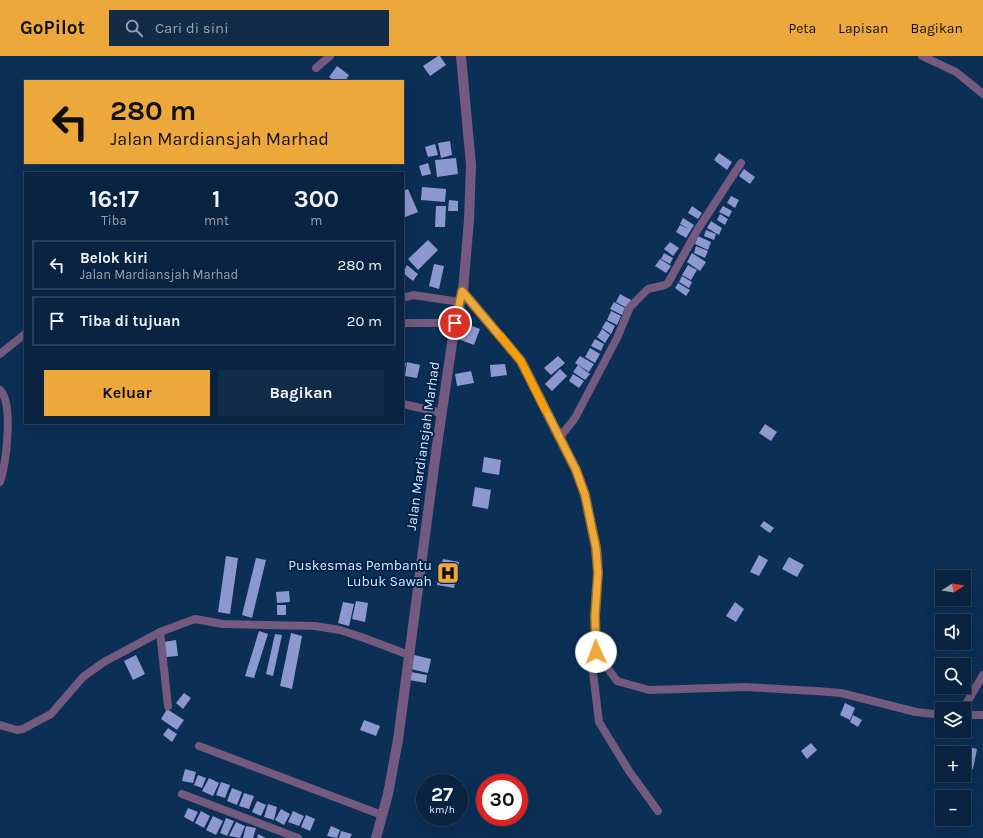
<!DOCTYPE html>
<html lang="id">
<meta charset="utf-8">
<style>
body{margin:0;font-family:Karla,sans-serif;background:#122b47;color:#f1f3f6;height:100vh;display:flex;flex-direction:column;font-size:15px;white-space:nowrap}
*{box-sizing:border-box;margin:0}
p{font-size:13px;color:#99a4b1}
.icon{flex:none;width:22px;height:22px;fill:none;stroke:currentColor;stroke-width:2;stroke-linecap:round;stroke-linejoin:round}
.map{position:relative;flex:1;overflow:hidden}
.sheet{position:absolute;left:24px;top:116px;width:380px;height:252px;display:flex;flex-direction:column;background:#092340;border-radius:0px;box-shadow:0 4px 16px #0002,0 0 0 1px #294059}
.sheet>*{flex:none}
.banner{position:absolute;left:24px;top:24px;width:380px;height:84px;border-radius:0px;box-shadow:0 4px 16px #0002,0 0 0 1px #294059;background:#eda83b;color:#111;overflow:hidden}
.needle{width:26px;rotate:78deg}
.controls{position:absolute;left:935px;top:514px;display:grid;gap:8px}
.controls a{display:grid;place-items:center;width:36px;height:36px;border-radius:0px;background:#092340;box-shadow:0 4px 16px #0002,0 0 0 1px #294059;font-size:20px}
.speed{position:absolute;left:416px;top:718px;display:flex;gap:8px;font-size:20px;font-weight:700;text-align:center}
.speed>*{display:grid;place-content:center;width:52px;height:52px;border-radius:50%;background:#092340;box-shadow:0 4px 16px #0002,0 0 0 1px #294059;line-height:1}
.speed small{font-size:10px;font-weight:400}
.speed .limit{border:6px solid #d22;background:#fff;color:#111}
.pin{position:absolute;display:grid;place-items:center;width:34px;height:34px;color:#fff;margin:-17px;border:2px solid #fff;border-radius:50%;box-shadow:0 1px 4px #0007}
.me{position:absolute;width:44px;margin:-22px;rotate:358deg;stroke-linejoin:round;filter:drop-shadow(0 0 3px #0008)}
.turn{display:flex;align-items:center;gap:14px;height:84px;padding:0 20px;font-size:18px}
.turn .icon{width:52px;height:52px;stroke-width:2.5}
.turn b{display:block;font-size:28px;line-height:34px}
.eta{display:flex;justify-content:space-evenly;align-items:center;height:68px;text-align:center}
.eta b{font-size:24px;font-weight:700;line-height:28px}
.button{display:flex;gap:8px;margin-top:auto;padding:8px 20px}
.button a{flex:1;height:46px;border-radius:0px;background:#eda83b;color:#111;font-size:16px;font-weight:700;line-height:46px;text-align:center}
.button a+a{background:#122b47;color:#f1f3f6}
ul{padding:0;list-style:none}
li{display:flex;align-items:center;gap:12px;height:50px;margin:0 8px 6px;padding:0 12px;border:2px solid #294059;border-radius:0px}
li div{flex:1}
li b{display:block;font-size:15px}
li em{font-style:normal}
header{display:flex;align-items:center;gap:24px;box-sizing:border-box;height:56px;padding:0 20px;background:#eda83b;color:#111}
header strong{font-size:19px}
nav{display:flex;gap:22px;margin-inline-start:auto;font-size:14px}
.search{width:280px;height:36px;background:#122b47;display:flex;align-items:center;gap:10px;box-sizing:border-box;padding:0 14px;border-radius:0px;color:#99a4b1;font-size:15px}
.map>svg:first-child{display:block}
.building{fill:#8c98cf}
.lines{fill:none;stroke-linecap:round;stroke-linejoin:round}
.minor{stroke:#735a7e;stroke-width:8}
.tertiary{stroke:#735a7e;stroke-width:10}
.route-casing{stroke:#9a6d26;stroke-width:10}
.route{stroke:#eda83b;stroke-width:7}
.slow{stroke:#f59e0b;stroke-width:7}
.labels{text-anchor:middle;dominant-baseline:central;stroke-width:4;stroke-linejoin:round;paint-order:stroke}
.street-label{font-size:14px;fill:#d9e9fd;stroke:#02244b}
.poi-label{font-size:14px;fill:#d9e9fd;stroke:#02244b;text-anchor:end}
</style>
<header>
<strong>GoPilot</strong>
<div class="search"><svg class="icon" aria-label="search" viewBox="0 0 24 24"><circle cx="10" cy="10" r="6"/><path d="M15 15l6 6"/></svg>Cari di sini</div>
<nav><a>Peta</a><a>Lapisan</a><a>Bagikan</a></nav>
</header>
<div class="map">
<svg width="983" height="782" viewBox="0 0 983 782">
<rect width="100%" height="100%" fill="#0c2f56"/>
<g class="building">
<polygon points="438,0 440,0 446,9 430,20 423,10"/>
<polygon points="337,10 349,19 345,25 334,25 329,21"/>
<polygon points="450,85 452,99 441,102 438,87"/>
<polygon points="435,88 438,99 428,101 425,91"/>
<polygon points="719,97 732,106 727,114 714,104"/>
<polygon points="456,102 458,118 437,121 435,104"/>
<polygon points="428,107 431,118 422,120 419,110"/>
<polygon points="744,113 755,121 750,128 739,120"/>
<polygon points="422,131 446,133 445,146 421,144"/>
<polygon points="408,133 418,156 403,162 403,135"/>
<polygon points="731,140 739,144 735,152 727,147"/>
<polygon points="449,144 458,145 458,155 448,155"/>
<polygon points="436,150 446,150 445,171 435,171"/>
<polygon points="692,150 702,157 698,163 688,157"/>
<polygon points="723,150 732,155 729,161 719,156"/>
<polygon points="720,158 728,163 725,169 717,164"/>
<polygon points="683,162 694,169 686,182 676,176 680,169 689,173 680,168"/>
<polygon points="711,165 722,172 719,179 707,172"/>
<polygon points="706,174 716,178 714,184 704,180"/>
<polygon points="698,180 711,186 708,194 695,188"/>
<polygon points="428,184 438,194 418,214 408,203"/>
<polygon points="670,186 679,192 673,200 664,193"/>
<polygon points="696,190 708,195 705,202 694,197"/>
<polygon points="664,197 673,202 670,208 661,203"/>
<polygon points="692,197 706,206 700,215 687,206"/>
<polygon points="660,203 671,210 666,217 655,210"/>
<polygon points="434,208 444,210 439,233 429,230"/>
<polygon points="407,209 418,218 413,225 403,217"/>
<polygon points="688,209 697,214 691,224 682,219"/>
<polygon points="682,220 692,226 689,232 679,226"/>
<polygon points="678,227 690,234 686,240 675,232"/>
<polygon points="620,238 631,244 627,252 616,246"/>
<polygon points="614,246 625,252 622,259 610,253"/>
<polygon points="611,255 621,260 617,269 607,264"/>
<polygon points="606,265 615,270 611,278 602,272"/>
<polygon points="464,267 480,273 474,289 458,283"/>
<polygon points="602,273 610,279 605,287 597,281"/>
<polygon points="595,283 604,288 601,295 591,290"/>
<polygon points="590,292 600,298 595,307 585,301"/>
<polygon points="558,300 565,307 551,319 544,312"/>
<polygon points="580,300 594,308 589,316 575,307"/>
<polygon points="407,306 420,309 417,322 405,320"/>
<polygon points="403,307 406,307 404,319 403,319"/>
<polygon points="505,308 507,319 491,321 490,309"/>
<polygon points="578,309 590,318 585,324 573,316"/>
<polygon points="560,313 567,320 552,335 545,328"/>
<polygon points="471,315 474,327 457,330 455,318"/>
<polygon points="573,318 584,325 579,332 569,325"/>
<polygon points="765,368 777,376 771,385 759,377"/>
<polygon points="484,401 501,404 499,419 482,416"/>
<polygon points="475,431 491,434 488,453 472,450"/>
<polygon points="764,465 774,472 770,477 760,470"/>
<polygon points="759,499 768,504 759,520 750,516"/>
<polygon points="226,500 238,502 230,558 218,556"/>
<polygon points="789,501 804,509 797,521 782,513"/>
<polygon points="256,502 266,504 252,562 242,559"/>
<polygon points="443,503 459,506 454,532 437,529"/>
<polygon points="289,535 290,546 277,547 276,536"/>
<polygon points="356,545 368,547 365,566 352,563"/>
<polygon points="343,546 354,548 349,570 338,567"/>
<polygon points="735,546 744,553 736,566 726,560"/>
<rect x="277" y="549" width="9" height="10"/>
<polygon points="259,575 268,578 254,622 245,620"/>
<polygon points="291,577 302,580 292,633 280,630"/>
<polygon points="275,578 282,579 273,620 266,618"/>
<polygon points="176,584 178,600 166,601 164,586"/>
<polygon points="136,599 145,618 133,624 124,605"/>
<polygon points="414,599 431,603 428,617 411,613"/>
<polygon points="411,616 427,619 426,627 409,624"/>
<polygon points="184,637 191,642 183,653 176,647"/>
<polygon points="845,647 855,652 850,664 840,659"/>
<polygon points="167,653 184,664 177,674 161,663"/>
<polygon points="853,659 862,664 858,671 850,666"/>
<polygon points="364,664 380,670 376,680 360,674"/>
<polygon points="168,672 177,678 172,686 163,679"/>
<polygon points="811,687 817,694 807,703 801,695"/>
<polygon points="964,690 977,693 973,713 964,711"/>
<polygon points="185,713 196,716 193,727 182,725"/>
<polygon points="198,719 206,722 202,732 194,729"/>
<polygon points="209,722 219,727 213,740 202,735"/>
<polygon points="221,726 230,729 225,742 216,739"/>
<polygon points="232,732 242,736 237,749 227,745"/>
<polygon points="244,737 254,740 249,753 239,750"/>
<polygon points="257,745 266,749 261,760 252,756"/>
<polygon points="268,748 277,751 274,764 264,761"/>
<polygon points="188,752 198,756 193,766 184,761"/>
<polygon points="281,753 290,758 284,769 275,764"/>
<polygon points="201,755 210,760 204,772 195,767"/>
<polygon points="293,755 304,760 299,770 288,766"/>
<polygon points="306,759 315,763 310,775 301,771"/>
<polygon points="213,760 223,765 216,779 206,774"/>
<polygon points="226,762 234,765 227,780 220,777"/>
<polygon points="236,766 245,770 240,782 229,780"/>
<polygon points="246,770 256,772 253,782 243,782"/>
<polygon points="331,770 340,774 337,782 327,780"/>
<polygon points="341,775 352,778 350,782 339,782"/>
<polygon points="258,778 266,782 257,782"/>
</g>
<g class="lines">
<g class="minor">
<polyline points="922,0 956,16 983,38"/>
<polyline points="316,12 330,0"/>
<polyline points="463,235 521,305 576,414 585,439 597,492 598,517 595,560 596,596 592,608 599,666 629,715 658,755"/>
<polyline points="403,242 413,239 460,246"/>
<polyline points="403,267 455,267"/>
<polyline points="0,298 25,278"/>
<path d="M 0,334 C 14,347 6,408 0,426"/>
<polyline points="403,348 442,357"/>
<polyline points="560,381 575,362 617,282 630,251 648,233 665,229 668,227 698,173 741,107"/>
<polyline points="160,576 168,650"/>
<polyline points="596,596 617,625 649,634 746,631 816,635 841,637 916,656 942,659"/>
<polyline points="963,653 983,619"/>
<polyline points="964,659 983,659"/>
<polyline points="0,669 17,674 23,673 36,666 51,658 83,621 104,606 160,576 195,563 223,568 315,570 340,574 364,582 409,599"/>
<polyline points="199,690 382,759"/>
<polyline points="182,738 298,782"/>
</g>
<polyline class="tertiary" points="376,782 388,738 398,684 436,396 455,267 463,235 469,164 471,109 461,0"/>
</g>
<g class="lines">
<g class="route-casing">
<polyline id="route" points="455,267 462,235 521,305 576,414 585,439 596,492 598,517 595,560 596,596"/>
</g>
<use href="#route" class="route"/>
<polyline class="slow" points="501,280 521,305 545,354"/>
</g>
<defs>
<g id="hospital-square" transform="scale(1.15)"><rect x="-9" y="-9" width="18" height="18" rx="4" fill="#eda83b" stroke="#02244b"/><path d="M-5-5h3v3.5h4V-5h3V5h-3V1.5h-4V5h-3Z" fill="#111"/></g>
</defs>
<g fill-rule="evenodd">
<use href="#hospital-square" x="448" y="517"/>
</g>
<g class="labels">
<g class="street-label">
<text transform="translate(423 390) rotate(-82)">Jalan Mardiansjah Marhad</text>
</g>
<g class="poi-label">
<text x="432" y="509">Puskesmas Pembantu<tspan x="432" dy="16">Lubuk Sawah</tspan></text>
</g>
</g>
</svg>
<div class="controls">
<a><svg class="needle" viewBox="-14 -14 28 28"><path d="M0-13l5 13h-10z" fill="#e53935"/><path d="M0 13l5-13h-10z" fill="#99a4b1"/></svg></a>
<a><svg class="icon" aria-label="sound" viewBox="0 0 24 24"><path d="M4 9h4l5-4v14l-5-4H4zM17 9q2 3 0 6"/></svg></a>
<a><svg class="icon" aria-label="search" viewBox="0 0 24 24"><circle cx="10" cy="10" r="6"/><path d="M15 15l6 6"/></svg></a>
<a><svg class="icon" aria-label="layers" viewBox="0 0 24 24"><path d="M12 4l9 5-9 5-9-5zM3 14l9 5 9-5"/></svg></a>
<a>+</a>
<a>−</a>
</div>
<div class="speed"><div>27<small>km/h</small></div><div class="limit">30</div></div>
<div class="pin" style="left:455px;top:267px;background:#d93025"><svg class="icon" aria-label="arrive" viewBox="0 0 24 24"><path d="M6 21V4h12l-3 4 3 4H6"/></svg></div>
<svg class="me" style="left:596px;top:596px" viewBox="-20 -20 40 40"><circle r="19" fill="#fff"/><path d="M0-13L10 11 0 6-10 11z" fill="#eda83b"/></svg>
<div class="banner">
<div class="turn"><svg class="icon" aria-label="left" viewBox="0 0 24 24"><path d="M17 20v-9H6M10 6l-5 5 5 5"/></svg><div><b>280 m</b>Jalan Mardiansjah Marhad</div></div>
</div>
<section class="sheet">
<div class="eta">
<div><b>16:17</b><p>Tiba</p></div>
<div><b>1</b><p>mnt</p></div>
<div><b>300</b><p>m</p></div>
</div>
<ul>
<li><svg class="icon" aria-label="left" viewBox="0 0 24 24"><path d="M17 20v-9H6M10 6l-5 5 5 5"/></svg><div><b>Belok kiri</b><p>Jalan Mardiansjah Marhad</p></div><em>280 m</em></li>
<li><svg class="icon" aria-label="arrive" viewBox="0 0 24 24"><path d="M6 21V4h12l-3 4 3 4H6"/></svg><div><b>Tiba di tujuan</b></div><em>20 m</em></li>
</ul>
<div class="button"><a>Keluar</a><a>Bagikan</a></div>
</section>
</div>
